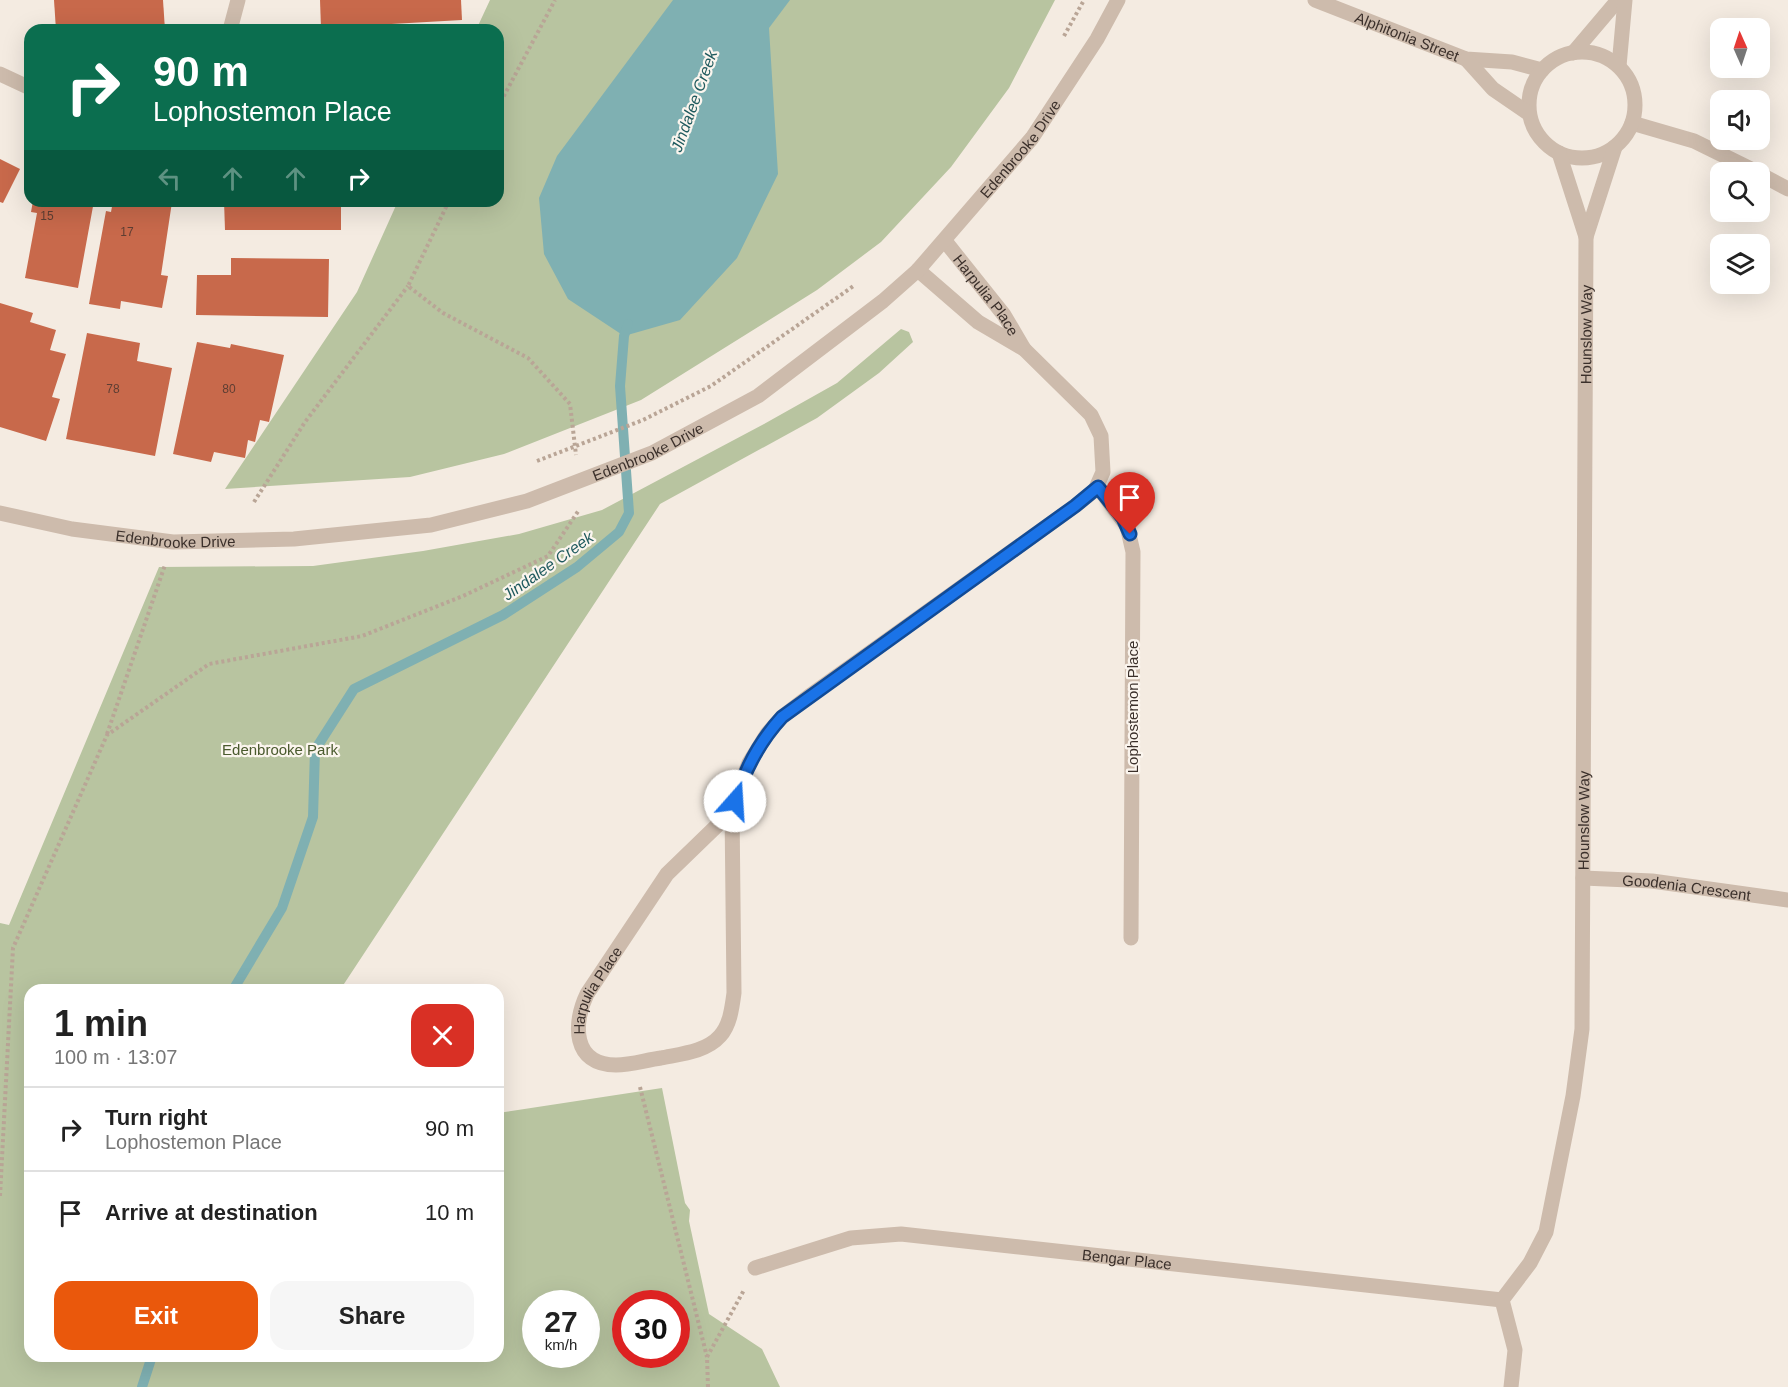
<!DOCTYPE html>
<meta charset="utf-8">
<style>
body{margin:0;font-family:Arial,sans-serif;background:#f6f6f6;color:#222;height:100vh;display:flex;flex-direction:column;font-size:22px;white-space:nowrap}
*{box-sizing:border-box;margin:0}
p{font-size:20px;color:#767676}
.icon{flex:none;width:33px;height:33px;fill:none;stroke:currentColor;stroke-width:2;stroke-linecap:round;stroke-linejoin:round}
.map{position:relative;flex:1;overflow:hidden}
.details{position:absolute;left:24px;top:984px;width:480px;height:378px;display:flex;flex-direction:column;background:#fff;border-radius:18px;box-shadow:0 6px 24px #0002}
.details>*{flex:none}
.top-card{position:absolute;left:24px;top:24px;width:480px;height:183px;border-radius:18px;box-shadow:0 6px 24px #0002;background:#0b6e4f;color:#fff;overflow:hidden}
.needle{width:39px;rotate:357deg}
.buttons{position:absolute;left:1710px;top:18px;display:grid;gap:12px}
.buttons a{display:grid;place-items:center;width:60px;height:60px;border-radius:12px;background:#fff;box-shadow:0 6px 24px #0002;font-size:30px}
.speed{position:absolute;left:522px;top:1290px;display:flex;gap:12px;font-size:30px;font-weight:700;text-align:center}
.speed>*{display:grid;place-content:center;width:78px;height:78px;border-radius:50%;background:#fff;box-shadow:0 6px 24px #0002;line-height:1}
.speed small{font-size:15px;font-weight:400}
.speed .limit{border:9px solid #d22;background:#fff;color:#111}
.pin{position:absolute;display:grid;place-items:center;width:51px;height:51px;color:#fff;margin:-62px -26px;border-radius:50% 50% 50% 0;rotate:-45deg;box-shadow:0 0 6px #0007}
.pin .icon{rotate:45deg}
.me{position:absolute;width:66px;margin:-33px;rotate:19deg;stroke-linejoin:round;filter:drop-shadow(0 0 4px #0008)}
.turn{display:flex;align-items:center;gap:21px;height:126px;padding:0 30px;font-size:27px}
.turn .icon{width:78px;height:78px;stroke-width:2.5}
.turn b{display:block;font-size:42px;line-height:51px}
.lanes{display:flex;align-items:center;height:57px;padding:0 30px;background:#0003;justify-content:center;gap:30px;direction:ltr}
.lanes .off{opacity:.35}
.round{display:grid;place-items:center;flex:none;width:63px;height:63px;border-radius:18px;background:#f6f6f6}
.headline{display:flex;align-items:center;justify-content:space-between;height:102px;padding:0 30px}
h1{font-size:36px;font-weight:700;line-height:45px}
.cta{display:flex;gap:12px;margin-top:auto;padding:12px 30px}
.cta a{flex:1;height:69px;border-radius:18px;background:#ea580c;color:#fff;font-size:24px;font-weight:700;line-height:69px;text-align:center}
.cta a+a{background:#f6f6f6;color:#222}
ul{padding:0;list-style:none}
li{display:flex;align-items:center;gap:18px;height:84px;padding:0 30px;border-top:2px solid #e0e0e0}
li div{flex:1}
li b{display:block;font-size:22px}
li em{font-style:normal}
.map>svg:first-child{display:block}
.green{fill:#b8c4a0;fill-rule:evenodd}
.water{fill:#7fb0b2}
.lines{fill:none;stroke-linecap:round;stroke-linejoin:round}
.stream{stroke:#7fb0b2;stroke-width:10}
.building{fill:#c8694b}
.path{stroke:#b9a596;stroke-width:4;stroke-dasharray:3 3;stroke-linecap:butt}
.service{stroke:#cdbbac;stroke-width:15}
.minor{stroke:#cdbbac;stroke-width:15}
.tertiary{stroke:#cdbbac;stroke-width:15}
.route-casing{stroke:#114b97;stroke-width:15}
.route{stroke:#1a73e8;stroke-width:10}
.labels{text-anchor:middle;dominant-baseline:central;stroke-width:4.5;stroke-linejoin:round;paint-order:stroke}
.number-label{font-size:12px;fill:#5e3e33}
.street-label{font-size:15px;fill:#3b302b;stroke:#fbf5ee}
.park-label{font-size:15px;fill:#4a5a2e;stroke:#fbf5ee}
.water-label{font-size:16px;font-style:italic;fill:#1f5a5e;stroke:#fbf5ee}
</style>
<div class="map">
<svg width="1788" height="1387" viewBox="0 0 1788 1387">
<rect width="100%" height="100%" fill="#f4ebe1"/>
<g class="green">
<polygon points="490,0 1055,0 1009,88 951,167 881,242 817,290 641,400 504,454 410,477 225,489 357,292 398,201 498,201 498,30 476,30"/>
<path d="M 901,329 L 909,332 L 913,342 L 879,373 L 817,418 L 660,504 L 340,990 L 30,990 L 30,1356 L 498,1356 L 498,1113 L 662,1088 L 685,1203 L 690,1210 L 689,1221 L 709,1314 L 762,1349 L 780,1387 L 0,1387 L 0,923 L 9,925 L 159,567 L 313,566 L 423,551 L 519,534 L 602,510 L 764,424 L 837,383 ZM 536,1304 L 586,1304 L 586,1354 L 536,1354 ZM 626,1304 L 676,1304 L 676,1354 L 626,1354 Z"/>
</g>
<polygon class="water" points="673,0 790,0 769,28 778,174 737,258 680,320 624,336 568,299 544,254 539,198 557,156"/>
<g class="lines">
<g class="stream">
<polyline points="233,990 282,908 313,817 315,750 354,689 503,615 577,567 619,532 629,513 620,386 624,336 628,324"/>
<polyline points="142,1387 152,1356"/>
</g>
</g>
<g class="building">
<polygon points="54,0 163,0 165,30 56,30"/>
<polygon points="320,0 461,0 462,20 321,28"/>
<polygon points="0,159 20,169 3,203 0,202"/>
<polygon points="33,201 94,201 78,288 25,278 37,213 31,212"/>
<polygon points="113,201 172,202 161,275 168,276 162,308 121,301 120,309 89,304 106,211 111,212"/>
<polygon points="224,201 341,201 341,230 225,230"/>
<polygon points="231,258 329,259 328,317 196,315 197,275 231,275"/>
<polygon points="0,303 33,313 30,322 56,330 50,350 66,354 52,397 60,399 46,441 0,427"/>
<polygon points="87,333 140,343 137,361 172,368 155,456 66,439"/>
<polygon points="197,342 230,348 231,344 284,355 269,422 260,420 255,442 248,440 245,458 214,452 211,462 173,454"/>
</g>
<g class="lines">
<g class="path">
<polyline points="1064,36 1084,0"/>
<polyline points="498,107 555,0"/>
<polyline points="449,201 408,286 443,313 528,358 570,404 576,455"/>
<polyline points="537,461 643,420 711,386 855,285"/>
<polyline points="254,502 305,422 408,286"/>
<polyline points="107,734 165,565"/>
<polyline points="640,1087 707,1357"/>
<polyline points="0,1196 13,948 107,735 209,664 362,636 463,596 548,556 579,510"/>
<polyline points="708,1387 707,1357 744,1290"/>
</g>
<g class="service">
<polyline points="230,30 238,0"/>
<polyline points="1632,123 1694,141 1757,172"/>
<polyline points="1760,174 1788,189"/>
</g>
<g class="minor">
<polyline points="1573,53 1618,0"/>
<polyline points="1619,66 1625,0"/>
<polyline points="0,74 30,88"/>
<path id="s1" d="M 945,241 L 1004,315 L 1024,349"/>
<polyline points="1098,487 1127,526 1133,552 1131,938"/>
<path id="s2" d="M 732,809 L 734,993 C 732,1008 730,1025 720,1036 C 706,1052 680,1054 661,1058 C 646,1060 631,1065 616,1065 C 572,1065 573,1023 587,994 L 667,874 L 729,814 L 749,763 L 767,734 L 782,717 L 812,694 L 1075,506 L 1095,490 L 1103,472 L 1101,436 L 1091,415 L 1024,349 L 978,322 L 918,270"/>
<path id="s3" d="M 1583,878 L 1652,881 L 1788,900"/>
<path id="s4" d="M 755,1268 L 851,1238 L 901,1234 L 1502,1300"/>
</g>
<g class="tertiary">
<path id="s5" d="M 1315,0 L 1466,59 L 1512,62 L 1542,70"/>
<circle cx="1582" cy="105" r="53"/>
<polyline points="1466,59 1493,89 1528,113"/>
<polyline points="1586,237 1615,147"/>
<path id="s6" d="M 0,513 L 72,529 L 173,542 L 294,539 L 431,525 L 527,501 L 652,453 L 758,396 L 883,301 L 918,270 L 1032,138 L 1097,39 L 1118,0"/>
<path id="s7" d="M 1511,1387 L 1515,1350 L 1502,1300 L 1530,1263 L 1546,1232 L 1573,1096 L 1582,1029 L 1586,237 L 1559,153"/>
</g>
</g>
<g class="lines">
<g class="route-casing">
<path id="route" d="M 735,801 C 745,769 759,742 782,717 L 1075,506 L 1098,487 L 1123,518 L 1130,534"/>
</g>
<use href="#route" class="route"/>
</g>
<g class="labels">
<g class="number-label">
<text x="47" y="216">15</text>
<text x="127" y="232">17</text>
<text x="113" y="389">78</text>
<text x="229" y="389">80</text>
</g>
<g class="street-label">
<text stroke="none"><textPath href="#s5" startOffset="99">Alphitonia Street</textPath></text>
<text stroke="none"><textPath href="#s6" startOffset="1150">Edenbrooke Drive</textPath></text>
<text stroke="none"><textPath href="#s1" startOffset="68">Harpulia Place</textPath></text>
<text stroke="none"><textPath href="#s7" startOffset="1071">Hounslow Way</textPath></text>
<text stroke="none"><textPath href="#s6" startOffset="664">Edenbrooke Drive</textPath></text>
<text stroke="none"><textPath href="#s6" startOffset="178">Edenbrooke Drive</textPath></text>
<text transform="translate(1132 707) rotate(-90)">Lophostemon Place</text>
<text stroke="none"><textPath href="#s7" startOffset="585">Hounslow Way</textPath></text>
<text stroke="none"><textPath href="#s3" startOffset="104">Goodenia Crescent</textPath></text>
<text stroke="none"><textPath href="#s2" startOffset="442">Harpulia Place</textPath></text>
<text stroke="none"><textPath href="#s4" startOffset="378">Bengar Place</textPath></text>
</g>
<g class="park-label">
<text x="280" y="749">Edenbrooke Park</text>
</g>
<g class="water-label">
<text transform="translate(694 101) rotate(-70)">Jindalee Creek</text>
<text transform="translate(548 566) rotate(-35)">Jindalee Creek</text>
</g>
</g>
</svg>
<div class="buttons">
<a><svg class="needle" viewBox="-14 -14 28 28"><path d="M0-13l5 13h-10z" fill="#e53935"/><path d="M0 13l5-13h-10z" fill="#767676"/></svg></a>
<a><svg class="icon" aria-label="sound" viewBox="0 0 24 24"><path d="M4 9h4l5-4v14l-5-4H4zM17 9q2 3 0 6"/></svg></a>
<a><svg class="icon" aria-label="search" viewBox="0 0 24 24"><circle cx="10" cy="10" r="6"/><path d="M15 15l6 6"/></svg></a>
<a><svg class="icon" aria-label="layers" viewBox="0 0 24 24"><path d="M12 4l9 5-9 5-9-5zM3 14l9 5 9-5"/></svg></a>
</div>
<div class="speed"><div>27<small>km/h</small></div><div class="limit">30</div></div>
<div class="pin" style="left:1130px;top:534px;background:#d93025"><svg class="icon" aria-label="arrive" viewBox="0 0 24 24"><path d="M6 21V4h12l-3 4 3 4H6"/></svg></div>
<svg class="me" style="left:735px;top:801px" viewBox="-20 -20 40 40"><circle r="19" fill="#fff"/><path d="M0-13L10 11 0 6-10 11z" fill="#1a73e8"/></svg>
<div class="top-card">
<div class="turn"><svg class="icon" aria-label="right" viewBox="0 0 24 24"><path d="M7 20v-9h11M14 6l5 5-5 5"/></svg><div><b>90 m</b>Lophostemon Place</div></div>
<div class="lanes"><svg class="icon off" aria-label="left" viewBox="0 0 24 24"><path d="M17 20v-9H6M10 6l-5 5 5 5"/></svg><svg class="icon off" aria-label="ahead" viewBox="0 0 24 24"><path d="M12 20V5M6 11l6-6 6 6"/></svg><svg class="icon off" aria-label="ahead" viewBox="0 0 24 24"><path d="M12 20V5M6 11l6-6 6 6"/></svg><svg class="icon" aria-label="right" viewBox="0 0 24 24"><path d="M7 20v-9h11M14 6l5 5-5 5"/></svg></div>
</div>
<section class="details">
<div class="headline"><div><h1>1 min</h1><p>100 m · 13:07</p></div><a class="round" style="background:#d93025;color:#fff"><svg class="icon" aria-label="close" viewBox="0 0 24 24"><path d="M6 6l12 12M18 6L6 18"/></svg></a></div>
<ul>
<li><svg class="icon" aria-label="right" viewBox="0 0 24 24"><path d="M7 20v-9h11M14 6l5 5-5 5"/></svg><div><b>Turn right</b><p>Lophostemon Place</p></div><em>90 m</em></li>
<li><svg class="icon" aria-label="arrive" viewBox="0 0 24 24"><path d="M6 21V4h12l-3 4 3 4H6"/></svg><div><b>Arrive at destination</b></div><em>10 m</em></li>
</ul>
<div class="cta"><a>Exit</a><a>Share</a></div>
</section>
</div>
